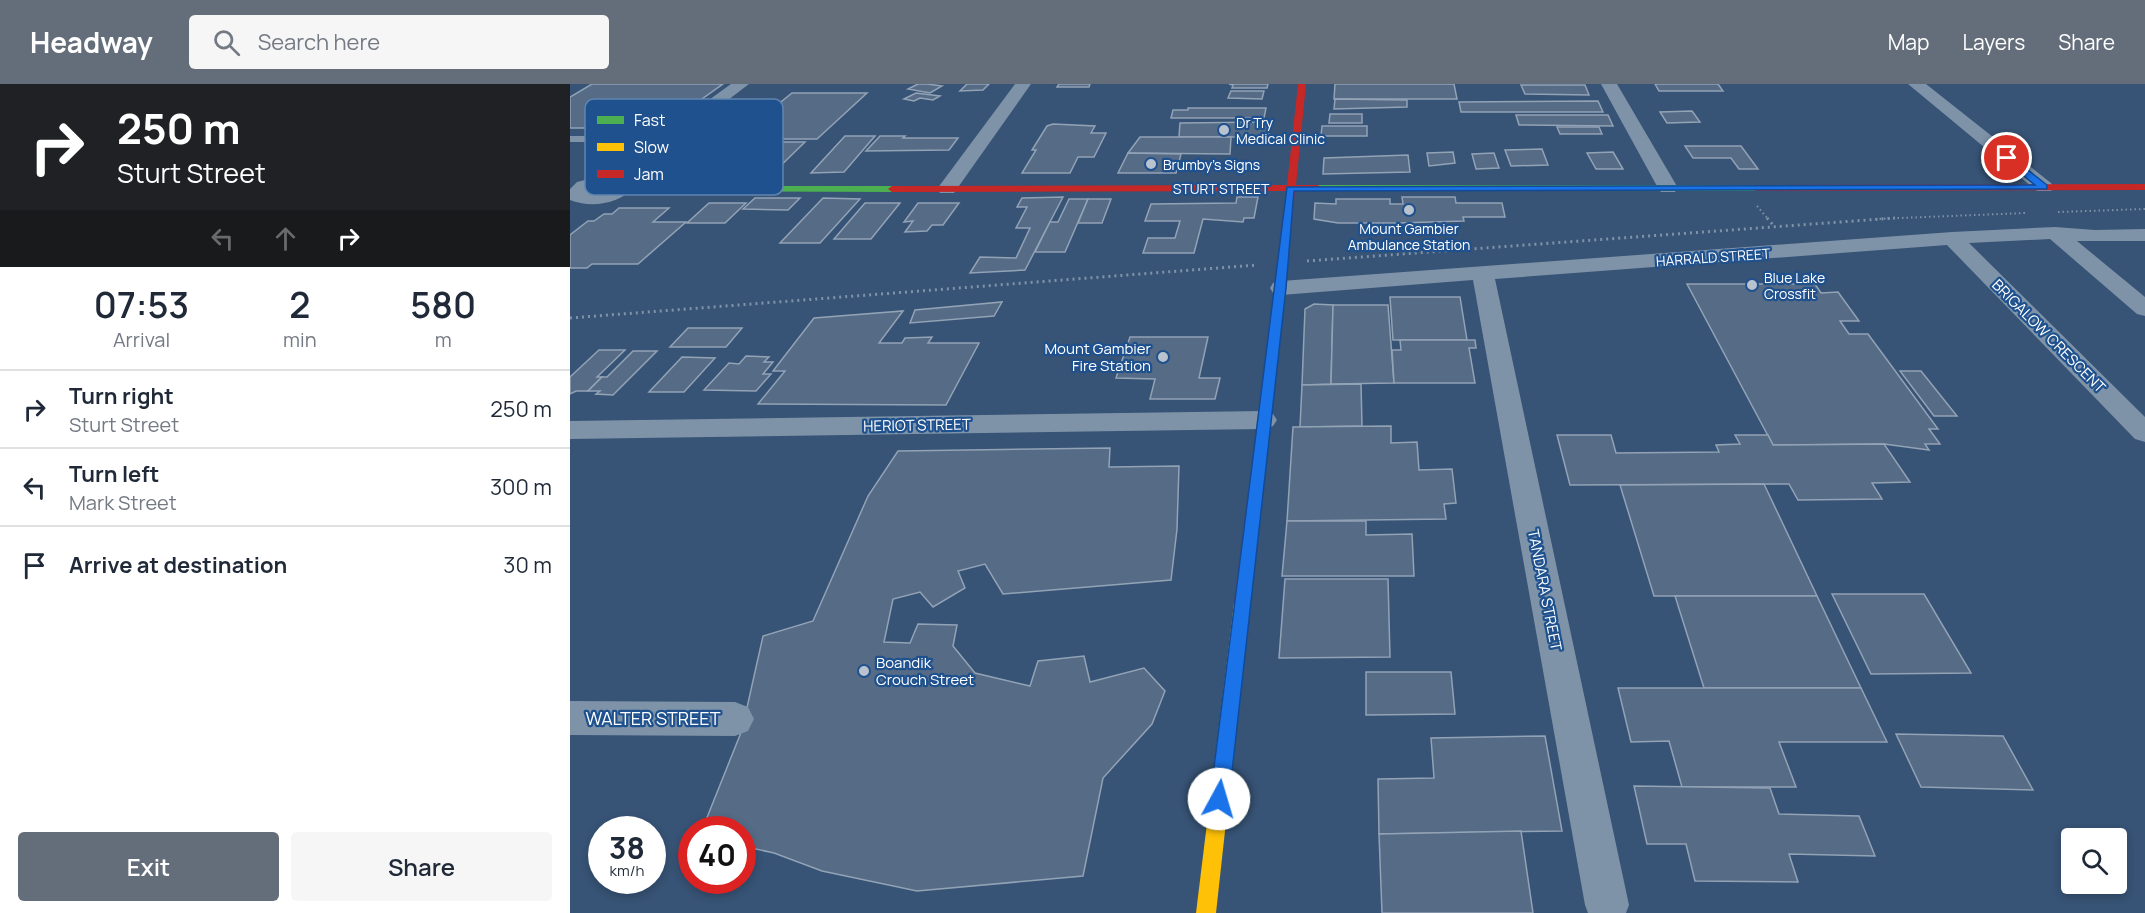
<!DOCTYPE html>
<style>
body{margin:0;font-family:Manrope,sans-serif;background:#f6f6f7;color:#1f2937;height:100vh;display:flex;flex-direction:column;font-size:22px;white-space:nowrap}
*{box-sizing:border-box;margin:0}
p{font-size:20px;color:#747a83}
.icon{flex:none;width:33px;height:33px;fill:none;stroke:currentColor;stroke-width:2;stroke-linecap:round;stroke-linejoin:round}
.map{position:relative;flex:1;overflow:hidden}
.side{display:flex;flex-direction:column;background:#fff;width:570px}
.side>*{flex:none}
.guide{background:#202124;color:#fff;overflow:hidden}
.fabs{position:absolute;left:1491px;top:744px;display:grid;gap:12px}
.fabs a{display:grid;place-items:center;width:66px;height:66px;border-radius:6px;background:#fff;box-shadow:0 3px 9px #0003;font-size:30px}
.speed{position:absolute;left:18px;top:732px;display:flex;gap:12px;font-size:30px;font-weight:700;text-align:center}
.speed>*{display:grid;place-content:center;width:78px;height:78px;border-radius:50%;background:#fff;box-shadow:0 3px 9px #0003;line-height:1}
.speed small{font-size:15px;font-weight:400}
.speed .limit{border:9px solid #d22;background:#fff;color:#111}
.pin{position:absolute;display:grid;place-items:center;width:51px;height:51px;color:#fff;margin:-26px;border:3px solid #fff;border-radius:50%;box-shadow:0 2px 6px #0007}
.me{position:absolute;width:66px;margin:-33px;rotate:6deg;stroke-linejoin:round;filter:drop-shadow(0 0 4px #0008)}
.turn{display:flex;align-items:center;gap:21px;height:126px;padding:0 18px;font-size:27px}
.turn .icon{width:78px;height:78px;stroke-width:2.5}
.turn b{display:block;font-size:42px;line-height:51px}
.lanes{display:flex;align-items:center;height:57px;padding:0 18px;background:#0003;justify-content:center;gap:30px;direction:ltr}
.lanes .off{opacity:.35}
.eta{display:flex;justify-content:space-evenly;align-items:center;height:102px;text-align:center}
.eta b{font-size:36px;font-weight:600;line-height:42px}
.primary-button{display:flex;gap:12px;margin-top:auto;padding:12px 18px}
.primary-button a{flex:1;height:69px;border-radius:6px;background:#646e7b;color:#fff;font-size:24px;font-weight:600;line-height:69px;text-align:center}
.primary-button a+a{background:#f6f6f7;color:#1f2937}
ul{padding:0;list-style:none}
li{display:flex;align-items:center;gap:18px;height:78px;padding:0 18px;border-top:2px solid #e0e1e3}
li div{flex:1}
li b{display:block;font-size:22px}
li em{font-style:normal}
header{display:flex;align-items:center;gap:36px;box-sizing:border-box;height:84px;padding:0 30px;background:#646e7b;color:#fff}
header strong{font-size:28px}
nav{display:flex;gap:33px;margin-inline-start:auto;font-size:21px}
.search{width:420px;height:54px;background:#f6f6f7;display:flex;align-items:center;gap:15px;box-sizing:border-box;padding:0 21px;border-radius:6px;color:#747a83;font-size:22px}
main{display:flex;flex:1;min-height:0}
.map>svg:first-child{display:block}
.building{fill:#556b86;stroke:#93a3b6;stroke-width:1.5}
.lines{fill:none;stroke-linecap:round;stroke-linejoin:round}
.path-far1{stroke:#7e93a8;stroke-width:2;stroke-dasharray:1.5 3;stroke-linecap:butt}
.path{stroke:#7e93a8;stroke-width:3;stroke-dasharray:2 4;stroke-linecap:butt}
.lane{fill:#7e93a8;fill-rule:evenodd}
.street{fill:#7e93a8;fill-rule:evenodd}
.fast{fill:#4caf50;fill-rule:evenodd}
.slow{fill:#ffc107;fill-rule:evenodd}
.jam{fill:#c62828;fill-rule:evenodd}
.route{fill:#1a73e8;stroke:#114b97;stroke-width:1.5}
.poi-dot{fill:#b9c3cf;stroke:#1e518e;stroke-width:2}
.labels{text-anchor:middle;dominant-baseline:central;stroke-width:4.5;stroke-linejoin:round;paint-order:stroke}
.far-poi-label{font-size:14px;fill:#fff;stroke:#1e518e;text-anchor:start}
.far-street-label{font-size:14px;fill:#fff;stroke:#1e518e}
.street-label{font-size:15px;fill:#fff;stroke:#1e518e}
.poi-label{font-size:15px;fill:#fff;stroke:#1e518e;text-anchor:end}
.near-street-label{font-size:18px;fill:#fff;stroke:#1e518e}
.key{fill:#1e518e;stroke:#6285b0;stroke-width:1.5}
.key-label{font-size:16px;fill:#fff}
</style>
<header>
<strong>Headway</strong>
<div class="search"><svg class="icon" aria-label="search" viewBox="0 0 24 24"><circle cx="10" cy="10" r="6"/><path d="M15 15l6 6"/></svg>Search here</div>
<nav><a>Map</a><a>Layers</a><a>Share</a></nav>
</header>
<main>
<section class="side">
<div class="guide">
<div class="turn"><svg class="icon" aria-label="right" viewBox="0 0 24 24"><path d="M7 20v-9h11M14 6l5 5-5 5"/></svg><div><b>250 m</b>Sturt Street</div></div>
<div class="lanes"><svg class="icon off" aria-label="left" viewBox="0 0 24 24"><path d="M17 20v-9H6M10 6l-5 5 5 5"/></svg><svg class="icon off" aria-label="ahead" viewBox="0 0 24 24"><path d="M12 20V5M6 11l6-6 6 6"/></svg><svg class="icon" aria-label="right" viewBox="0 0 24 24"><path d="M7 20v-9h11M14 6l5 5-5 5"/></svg></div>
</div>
<div class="eta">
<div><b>07:53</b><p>Arrival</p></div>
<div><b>2</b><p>min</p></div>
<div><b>580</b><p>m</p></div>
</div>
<ul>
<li><svg class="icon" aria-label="right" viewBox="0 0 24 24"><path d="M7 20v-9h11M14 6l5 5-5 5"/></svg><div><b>Turn right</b><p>Sturt Street</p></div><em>250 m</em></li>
<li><svg class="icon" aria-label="left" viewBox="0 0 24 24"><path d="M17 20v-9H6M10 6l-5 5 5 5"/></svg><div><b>Turn left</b><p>Mark Street</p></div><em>300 m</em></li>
<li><svg class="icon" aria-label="arrive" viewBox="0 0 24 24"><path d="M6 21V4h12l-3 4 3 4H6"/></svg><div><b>Arrive at destination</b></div><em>30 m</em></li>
</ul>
<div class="primary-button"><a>Exit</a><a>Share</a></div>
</section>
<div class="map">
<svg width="1575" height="829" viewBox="0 0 1575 829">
<rect width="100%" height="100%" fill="#375375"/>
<g class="building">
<polygon points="22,0 153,0 91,44 0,44 0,13"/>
<polygon points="348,0 357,0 372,2 360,9 338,5"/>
<polygon points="397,0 419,0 413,6 390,7"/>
<polygon points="489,0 520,0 519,3 487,3"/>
<polygon points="659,0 698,0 697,4 662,4 663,1"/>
<polygon points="765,0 884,0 887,15 764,15"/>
<polygon points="1085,0 1148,0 1153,7 1089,7"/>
<polygon points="951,1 1015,1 1019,11 955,10"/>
<polygon points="661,7 694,7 692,15 658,14"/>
<polygon points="222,9 297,9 247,55 165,55"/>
<polygon points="346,9 370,12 363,16 350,14 344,17 334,15"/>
<polygon points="765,15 837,16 837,23 764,25"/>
<polygon points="1028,17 1033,28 891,28 889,18"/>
<polygon points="618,24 696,24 694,34 601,34 603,26 618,26"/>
<polygon points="1122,27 1130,38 1097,39 1090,28"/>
<polygon points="760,30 792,30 792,39 759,39"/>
<polygon points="946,31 1038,31 1043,42 949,41"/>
<polygon points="698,38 699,53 609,53 610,39"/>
<polygon points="483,40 525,42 521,49 536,49 524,73 508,73 500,89 452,89 466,66 462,66 477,42"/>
<polygon points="752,42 797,42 797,52 751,52"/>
<polygon points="987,43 1029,43 1032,50 990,50"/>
<polygon points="275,52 305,52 274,88 241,89"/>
<polygon points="310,52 335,52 333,54 388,54 379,66 296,67"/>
<polygon points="570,53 661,53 660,70 558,69"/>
<polygon points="205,58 235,58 201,91 169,91"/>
<polygon points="1115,62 1171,62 1188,85 1169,85 1161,74 1123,74"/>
<polygon points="972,65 978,81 941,82 935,66"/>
<polygon points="883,68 885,79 859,82 857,69"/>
<polygon points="1043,68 1053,85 1026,85 1017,69"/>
<polygon points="558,69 611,70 606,89 548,89"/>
<polygon points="924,69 929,84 906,85 902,70"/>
<polygon points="838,71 840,88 753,90 754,74"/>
<polygon points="493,113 455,186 400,189 410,173 446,174 460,144 446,144 457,123 447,123 452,114"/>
<polygon points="667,113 688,113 684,134 674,134 673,138 633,135 624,169 573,169 578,154 605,154 610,137 575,137 581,120 666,119"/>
<polygon points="832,113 885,113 886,119 932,119 935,133 893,133 894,137 827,139 768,139 744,135 745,119 766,120 766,115 820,115 820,120 833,120"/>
<polygon points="185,114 230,114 218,126 173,125"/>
<polygon points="253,114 290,115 250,159 210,159"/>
<polygon points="499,115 518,115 495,168 465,168 480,138 488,138"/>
<polygon points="518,115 541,115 532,139 508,139"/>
<polygon points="139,119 176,119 155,139 117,139"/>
<polygon points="295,119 330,119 301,155 264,155"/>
<polygon points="348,119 389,119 373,141 362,141 357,147 335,148 343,137 334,138"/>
<polygon points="49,124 99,124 83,138 116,138 68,180 22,180 17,184 0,184 0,151 18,137 24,137 34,130 42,130"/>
<polygon points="1117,200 1245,200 1251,209 1268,208 1289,237 1270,237 1279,250 1298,250 1368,345 1359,345 1370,360 1355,360 1359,366 1314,360 1203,361"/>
<polygon points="820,213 890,213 897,256 823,256"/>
<polygon points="432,218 424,232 340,239 345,226"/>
<polygon points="744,220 763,221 761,300 732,301 735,225"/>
<polygon points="763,221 818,221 824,299 761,300"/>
<polygon points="333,227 309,259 332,259 335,254 362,253 358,259 409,259 376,321 188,320 215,287 203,287 244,234"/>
<polygon points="118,244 172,244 156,263 100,263"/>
<polygon points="560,253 638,253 629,294 650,294 645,315 580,315 585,295 546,294"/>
<polygon points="830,256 905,256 906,264 899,264 905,299 824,299 822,266 831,266"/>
<polygon points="29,266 55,266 27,293 32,293 18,307 6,307 0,310 0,293"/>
<polygon points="63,267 87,267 43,311 26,310 30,307 18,307 32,293 37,293"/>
<polygon points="176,272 199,273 194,278 203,278 193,290 201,290 186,307 134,306 159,279 169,280"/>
<polygon points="112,273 145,274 114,308 79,308"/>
<polygon points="1330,287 1351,287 1387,332 1364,332"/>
<polygon points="791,300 792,342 730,343 732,301"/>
<polygon points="821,342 821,359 847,358 849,386 882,385 886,419 874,420 876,435 717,437 723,343"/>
<polygon points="987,351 1041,351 1046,369 1149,368 1146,361 1170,360 1165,351 1198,351 1203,361 1314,360 1340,398 1302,399 1312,415 1228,416 1219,400 1000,401"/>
<polygon points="540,364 539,383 609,382 607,445 601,496 433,510 415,480 388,487 395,504 363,523 350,508 323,515 314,558 340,559 348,540 387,541 383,562 405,589 460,602 468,577 514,572 520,598 574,584 595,607 582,640 533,694 513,792 347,807 252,787 204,769 172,762 172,746 132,746 172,646 193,552 243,537 298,412 328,367"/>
<polygon points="1194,400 1247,512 1084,512 1050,401"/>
<polygon points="717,437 796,437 796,451 842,450 844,492 712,492"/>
<polygon points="715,495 818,495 820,573 709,574"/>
<polygon points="1262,510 1354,510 1401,589 1301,590"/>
<polygon points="1105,512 1247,512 1291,604 1134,604"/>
<polygon points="796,588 881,588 885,630 796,631"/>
<polygon points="1048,604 1291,604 1317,658 1209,658 1226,703 1112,703 1099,657 1061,658"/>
<polygon points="1326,650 1433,652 1463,706 1351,703"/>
<polygon points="975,652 992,747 809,750 808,695 864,694 861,654"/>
<polygon points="1064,702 1200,704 1209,730 1289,732 1305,772 1219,770 1228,798 1125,797 1116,760 1077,760"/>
<polygon points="951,747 963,829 812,829 809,750"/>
</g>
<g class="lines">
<g class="path-far1">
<polyline points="1187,122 1198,135"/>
<polyline points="1488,128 1575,125"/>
<polyline points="1305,135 1456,129"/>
</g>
<g class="path">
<polyline points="1197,134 1204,142"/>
<polyline points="737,177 1325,134"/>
<polyline points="0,234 687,181"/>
</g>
<polygon class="lane" points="0,52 97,52 101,55 97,58 0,58"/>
<g class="street">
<path d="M 161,0 L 179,0 L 57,93 L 64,102 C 51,121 19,124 0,116 L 0,105 L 7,98 L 35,91 ZM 43,101 L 30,107 L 18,109 L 21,106 Z"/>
<polygon points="445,0 461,0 384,109 370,109 367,105"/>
<polygon points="1031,0 1047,0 1108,104 1105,108 1091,108 1088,104"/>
<polygon points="1338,0 1356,0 1481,99 1484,103 1481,107 1467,107"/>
<polygon points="1485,143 1525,146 1575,145 1575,157 1507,157 1575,213 1575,232 1567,230 1480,155 1399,159 1575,333 1575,358 1565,355 1377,161 925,195 1059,821 1056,829 1018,829 1015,821 903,196 711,211 703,209 700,204 703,199 711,197 1382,148"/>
<polygon points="693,327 703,330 707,336 703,342 693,345 0,355 0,337"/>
<polygon points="0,617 165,618 178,623 184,635 178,647 165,652 0,651"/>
</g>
<g class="fast">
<polygon points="748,101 1186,101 1190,104 1186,107 745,106 744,104"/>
<polygon points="51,102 322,102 326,105 322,108 48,107 48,103"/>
</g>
<polygon class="slow" points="672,513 677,515 680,519 646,829 626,829 664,519 667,515"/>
<g class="jam">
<polygon points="728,0 736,0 726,101 748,101 752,104 748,107 725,107 680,519 677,523 672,525 667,523 664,519 717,107 322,108 318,105 322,102 717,101"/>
<polygon points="1575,100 1575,106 1186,107 1182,104 1186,101"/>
</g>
</g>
<polygon class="route" points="1434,72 1440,72 1477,101 1477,105 724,107 716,204 659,715 656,721 649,724 643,721 640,715 717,103 1465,101 1434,76"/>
<g class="poi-dot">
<circle cx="654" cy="46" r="6"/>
<circle cx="581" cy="80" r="6"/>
<circle cx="839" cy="126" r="6"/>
<circle cx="1182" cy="201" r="6"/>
<circle cx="593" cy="273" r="6"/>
<circle cx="294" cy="587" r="6"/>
</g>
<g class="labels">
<g class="far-poi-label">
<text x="666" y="38">Dr Try<tspan x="666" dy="16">Medical Clinic</tspan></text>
<text x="593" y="80">Brumby's Signs</text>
<text x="839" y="144" text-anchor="middle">Mount Gambier<tspan x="839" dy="16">Ambulance Station</tspan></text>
<text x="1194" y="193">Blue Lake<tspan x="1194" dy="16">Crossfit</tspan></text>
</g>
<g class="far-street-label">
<text x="651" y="104">STURT STREET</text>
<text transform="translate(1143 173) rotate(-4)">HARRALD STREET</text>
</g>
<g class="street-label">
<text transform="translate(1479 252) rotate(45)">BRIGALOW CRESCENT</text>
<text transform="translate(347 341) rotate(-1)">HERIOT STREET</text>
<text transform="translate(975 506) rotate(79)">TANDARA STREET</text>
</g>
<g class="poi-label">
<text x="581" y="264">Mount Gambier<tspan x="581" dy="17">Fire Station</tspan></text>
<text x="306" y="578" text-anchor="start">Boandik<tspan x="306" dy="17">Crouch Street</tspan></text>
</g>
<g class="near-street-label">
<text x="83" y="634">WALTER STREET</text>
</g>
</g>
<rect x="15" y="15" width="198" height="96" rx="9" class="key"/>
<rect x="27" y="32" width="27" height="8" fill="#4caf50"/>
<rect x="27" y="59" width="27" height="8" fill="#ffc107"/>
<rect x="27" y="86" width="27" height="8" fill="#c62828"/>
<g class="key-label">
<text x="64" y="42">Fast</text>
<text x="64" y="69">Slow</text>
<text x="64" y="96">Jam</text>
</g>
</svg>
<div class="fabs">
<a><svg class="icon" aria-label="search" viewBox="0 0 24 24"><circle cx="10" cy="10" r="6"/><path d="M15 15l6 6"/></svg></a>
</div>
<div class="speed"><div>38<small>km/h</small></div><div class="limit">40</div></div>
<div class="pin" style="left:1437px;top:74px;background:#d93025"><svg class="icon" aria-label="arrive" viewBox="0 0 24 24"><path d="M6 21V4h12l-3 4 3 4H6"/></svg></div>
<svg class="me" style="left:649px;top:715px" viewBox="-20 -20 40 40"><circle r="19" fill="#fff"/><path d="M0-13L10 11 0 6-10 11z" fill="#1a73e8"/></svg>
</div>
</main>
